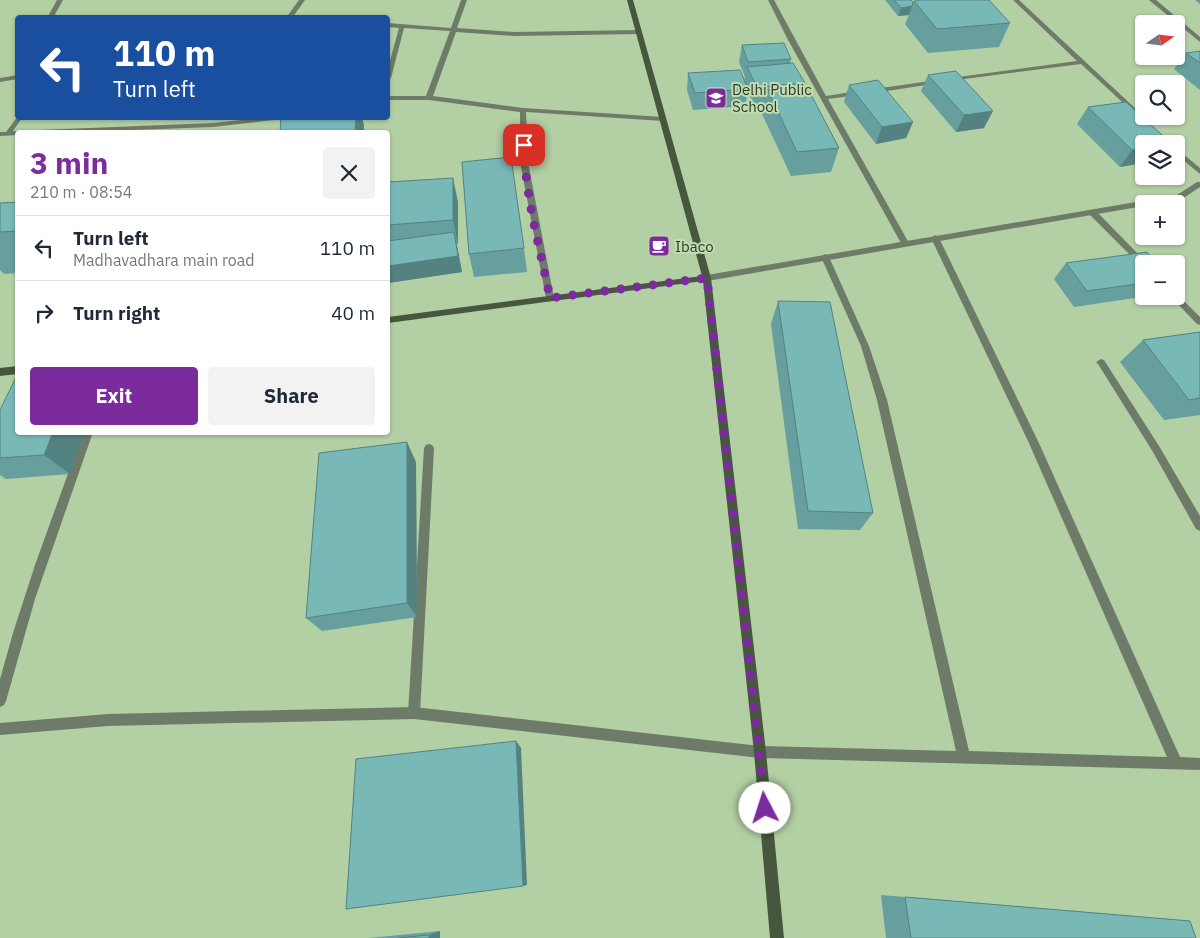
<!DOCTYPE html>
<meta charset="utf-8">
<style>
body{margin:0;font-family:"IBM Plex Sans",sans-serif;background:#f2f2f3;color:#1f2937;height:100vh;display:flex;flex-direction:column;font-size:19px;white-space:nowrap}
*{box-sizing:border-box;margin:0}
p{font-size:16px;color:#747a83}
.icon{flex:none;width:28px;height:28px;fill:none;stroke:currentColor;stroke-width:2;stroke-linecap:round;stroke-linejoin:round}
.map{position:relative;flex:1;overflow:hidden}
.sheet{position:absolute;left:15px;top:130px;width:375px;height:305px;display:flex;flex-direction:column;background:#fff;border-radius:5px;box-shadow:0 1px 4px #0004}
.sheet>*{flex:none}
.guide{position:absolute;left:15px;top:15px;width:375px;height:105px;border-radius:5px;box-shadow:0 1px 4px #0004;background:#1a4fa0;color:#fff;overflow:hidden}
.needle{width:32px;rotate:76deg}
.controls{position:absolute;left:1135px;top:15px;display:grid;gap:10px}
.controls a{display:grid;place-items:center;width:50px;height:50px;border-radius:5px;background:#fff;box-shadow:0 1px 4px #0004;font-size:25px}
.pin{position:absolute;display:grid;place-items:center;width:42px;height:42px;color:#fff;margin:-21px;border-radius:10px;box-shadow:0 2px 8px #0006}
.me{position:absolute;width:55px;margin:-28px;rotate:355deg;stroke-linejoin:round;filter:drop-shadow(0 0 4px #0008)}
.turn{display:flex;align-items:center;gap:18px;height:105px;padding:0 15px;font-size:22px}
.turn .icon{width:65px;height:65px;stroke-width:2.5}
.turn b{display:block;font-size:35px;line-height:42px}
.round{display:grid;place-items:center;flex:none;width:52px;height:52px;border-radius:5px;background:#f2f2f3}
.summary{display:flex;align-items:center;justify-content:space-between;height:85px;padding:0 15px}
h1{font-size:30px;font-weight:700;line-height:38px;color:#7c2b9c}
.button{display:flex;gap:10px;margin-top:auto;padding:10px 15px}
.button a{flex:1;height:58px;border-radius:5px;background:#7c2b9c;color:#fff;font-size:20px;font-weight:700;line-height:58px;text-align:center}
.button a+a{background:#f2f2f3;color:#1f2937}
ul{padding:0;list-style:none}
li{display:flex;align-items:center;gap:15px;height:65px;padding:0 15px;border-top:1px solid #e0e1e3}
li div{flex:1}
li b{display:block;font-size:19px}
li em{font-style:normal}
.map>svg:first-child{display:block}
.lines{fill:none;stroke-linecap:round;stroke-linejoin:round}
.service{fill:#6f7b69;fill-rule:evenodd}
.minor{fill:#6f7b69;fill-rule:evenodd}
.tertiary{fill:#6f7b69;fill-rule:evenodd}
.secondary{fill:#47573e;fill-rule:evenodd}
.wall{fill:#679f9e}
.shaded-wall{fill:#548281}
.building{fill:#78b9b8;stroke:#548281}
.route{stroke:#7c2b9c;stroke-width:9;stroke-dasharray:0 16.2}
.labels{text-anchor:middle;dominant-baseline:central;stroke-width:4;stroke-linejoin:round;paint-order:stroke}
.far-poi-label{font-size:15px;fill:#2e3927;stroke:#c0dcb0;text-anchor:start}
</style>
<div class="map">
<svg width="1200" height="938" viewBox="0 0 1200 938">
<rect width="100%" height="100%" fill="#b3cfa4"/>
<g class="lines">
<polygon class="service" points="429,444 432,445 434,448 420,713 418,717 414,719 410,717 408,713 424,448 426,445"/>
<g class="minor">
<polygon points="57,0 63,0 53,18 47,18"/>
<polygon points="299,0 305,0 292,18 286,18"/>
<polygon points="461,0 467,0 457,28 514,32 639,30 642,32 639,34 514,36 456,32 433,96 523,108 663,117 666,119 663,121 526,112 528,162 554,298 553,300 550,301 546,298 520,162 520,112 429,100 388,100 388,96 426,96 450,31 404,28 391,78 388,80 388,68 399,28 388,27 388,23 451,28"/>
<polygon points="768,0 774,0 826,96 858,91 861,93 858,95 828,99 909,243 908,245 905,246 901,243 787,38"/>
<polygon points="1013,0 1019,0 1136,109 1136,111 1132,111 1081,64 949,81 949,79 951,78 1077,61"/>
<polygon points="1149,0 1156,0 1200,37 1200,42"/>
<polygon points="18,75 18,79 0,82 0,78"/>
<polygon points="937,80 940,82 939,83 874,93 871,91 874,89"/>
<polygon points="18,116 22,118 13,131 21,132 18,132 18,135 0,136 0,132 6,132"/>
<polygon points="260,118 277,118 274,120 213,127 78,132 36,132 39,130 213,123"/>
<polygon points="1176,148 1200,168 1200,174 1176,154"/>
<polygon points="1093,210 1096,211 1148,264 1144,264 1144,267 1141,266 1090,215 1089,213"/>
<polygon points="935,235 939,238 1038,441 1180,757 1200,758 1200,770 760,758 414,719 108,726 0,735 0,723 108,714 414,707 760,746 956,751 877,400 861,346 821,257 825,254 829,257 869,346 887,400 969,751 1167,757 1028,441 931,238"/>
<polygon points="1176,293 1200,317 1200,325 1197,324 1172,298 1171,296 1176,296"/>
<polygon points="1101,359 1104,360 1159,446 1200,516 1200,531 1196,529 1153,452 1098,364 1096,362"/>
<polygon points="83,432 93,432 35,599 6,701 4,705 0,707 0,679 13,633 35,565"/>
</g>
<polygon class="tertiary" points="1197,182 1200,182 1200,187 1182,199 1154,204 1144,204 1144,206 707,281 703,278 707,275 1177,195"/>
<g class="secondary">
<polygon points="627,0 633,0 711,278 766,752 784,938 770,938 754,752 703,281 388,323 388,317 702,276"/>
<polygon points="18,366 18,374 0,376 0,368"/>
</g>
</g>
<g class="wall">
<polygon points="885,0 911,0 913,2 914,1 1010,23 999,47 928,53 905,24 909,15 898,16"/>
<polygon points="1195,0 1200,0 1200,4"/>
<polygon points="742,45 791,59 790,63 805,83 804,87 839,148 831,172 791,176 762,114 765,103 754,104 748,92 745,106 693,110 687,90 688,73 744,80 745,77 739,62"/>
<polygon points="1200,51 1200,90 1174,69 1186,53"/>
<polygon points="928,75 984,128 956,132 921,91"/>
<polygon points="849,85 913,122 906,138 876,144 844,102"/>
<polygon points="1088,107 1172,144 1120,167 1077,124"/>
<polygon points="388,182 458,202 458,244 457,244 462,272 388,283"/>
<polygon points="18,202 18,273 4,274 0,270 0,203"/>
<polygon points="524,248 527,272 474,277 469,254"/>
<polygon points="1066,263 1144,264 1144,296 1148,296 1074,307 1054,279"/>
<polygon points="778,301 873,513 860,530 798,529 771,324"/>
<polygon points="1200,332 1200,415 1164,420 1120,362 1143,340"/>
<polygon points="0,410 70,474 6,479 0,475"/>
<polygon points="416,462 417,617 322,631 306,618"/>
<polygon points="881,895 1190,921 1196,938 886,938"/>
<polygon points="440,931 440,938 369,938"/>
</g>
<g class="shaded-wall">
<polygon points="912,6 909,15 898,16 901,8"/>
<polygon points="993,111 984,128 956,132 964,115"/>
<polygon points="356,118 362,118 364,125 364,132 355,132"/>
<polygon points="913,122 906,138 876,144 882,127"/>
<polygon points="1144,148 1144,163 1120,167 1132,150"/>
<polygon points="453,178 458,202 458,244 453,220"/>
<polygon points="454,232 462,272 388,283 388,266"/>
<polygon points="53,432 85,432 70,474 44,455"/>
<polygon points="407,442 416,462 417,617 407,603"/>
<polygon points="516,741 521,748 527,885 523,886"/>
<polygon points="440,931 440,938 429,938 429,935"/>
</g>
<g class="building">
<polygon points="894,0 911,0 913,2 912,6 901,8"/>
<polygon points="920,0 989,0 1010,23 937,29 914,1"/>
<polygon points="784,43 791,59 748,62 742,45"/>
<polygon points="1200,51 1200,63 1186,53"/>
<polygon points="793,63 805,83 757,87 747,67"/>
<polygon points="740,70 748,89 695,93 688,73"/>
<polygon points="956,71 993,111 964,115 928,75"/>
<polygon points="878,80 913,122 882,127 849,85"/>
<polygon points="807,87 839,148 797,152 768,90"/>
<polygon points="1126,102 1172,144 1144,144 1144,148 1132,150 1088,107"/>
<polygon points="281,118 356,118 355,132 280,132"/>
<polygon points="511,157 524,248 469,254 462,162"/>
<polygon points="453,178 453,220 388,225 388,182"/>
<polygon points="18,202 18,231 0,232 0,203"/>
<polygon points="454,232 458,256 388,266 388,241"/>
<polygon points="1147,252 1157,264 1144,264 1144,283 1087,291 1066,263"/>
<polygon points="778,301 830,302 873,513 808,511"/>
<polygon points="1200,332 1200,398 1189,400 1143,340"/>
<polygon points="18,373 18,432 53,432 44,455 0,458 0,410"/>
<polygon points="407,442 407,603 306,618 319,453"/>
<polygon points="516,741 523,886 346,909 356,759"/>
<polygon points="905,897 1190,921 1196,938 911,938"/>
<polygon points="429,935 429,938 398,938"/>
</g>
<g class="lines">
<path class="route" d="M 524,145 C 525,196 540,248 550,298 L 707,278 L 765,808"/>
</g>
<defs>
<g id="school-square" transform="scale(1.125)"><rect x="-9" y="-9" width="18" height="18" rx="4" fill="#7c2b9c" stroke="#c0dcb0"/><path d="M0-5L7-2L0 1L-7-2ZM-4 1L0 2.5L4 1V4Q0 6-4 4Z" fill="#fff"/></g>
<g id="cafe-square" transform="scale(1.125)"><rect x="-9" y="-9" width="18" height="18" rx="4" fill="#7c2b9c" stroke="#c0dcb0"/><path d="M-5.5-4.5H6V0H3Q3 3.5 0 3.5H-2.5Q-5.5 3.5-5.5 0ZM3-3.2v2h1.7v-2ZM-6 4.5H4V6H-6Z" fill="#fff"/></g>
</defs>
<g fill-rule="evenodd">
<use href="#school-square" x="716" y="98"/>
<use href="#cafe-square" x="659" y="246"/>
</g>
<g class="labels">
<g class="far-poi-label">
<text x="732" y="89">Delhi Public<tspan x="732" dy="17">School</tspan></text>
<text x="675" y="246">Ibaco</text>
</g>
</g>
</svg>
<div class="controls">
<a><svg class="needle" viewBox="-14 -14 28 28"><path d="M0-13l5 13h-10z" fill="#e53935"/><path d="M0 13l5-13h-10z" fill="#747a83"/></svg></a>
<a><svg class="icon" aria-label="search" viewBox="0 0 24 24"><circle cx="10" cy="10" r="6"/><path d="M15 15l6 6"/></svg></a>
<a><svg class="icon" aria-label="layers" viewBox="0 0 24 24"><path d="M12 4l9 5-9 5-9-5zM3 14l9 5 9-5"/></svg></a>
<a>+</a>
<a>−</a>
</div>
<div class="pin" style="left:524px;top:145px;background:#d93025"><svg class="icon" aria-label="arrive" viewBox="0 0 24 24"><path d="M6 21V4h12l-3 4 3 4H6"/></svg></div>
<svg class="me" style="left:765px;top:808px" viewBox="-20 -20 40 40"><circle r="19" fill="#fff"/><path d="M0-13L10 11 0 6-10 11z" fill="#7c2b9c"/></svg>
<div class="guide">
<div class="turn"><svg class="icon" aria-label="left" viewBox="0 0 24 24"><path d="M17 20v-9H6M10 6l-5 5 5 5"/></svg><div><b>110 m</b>Turn left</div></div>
</div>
<section class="sheet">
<div class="summary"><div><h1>3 min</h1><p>210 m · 08:54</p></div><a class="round"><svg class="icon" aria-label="close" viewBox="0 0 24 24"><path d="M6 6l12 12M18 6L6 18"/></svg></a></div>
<ul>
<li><svg class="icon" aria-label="left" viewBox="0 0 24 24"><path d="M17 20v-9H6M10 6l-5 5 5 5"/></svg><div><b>Turn left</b><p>Madhavadhara main road</p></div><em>110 m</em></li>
<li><svg class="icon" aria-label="right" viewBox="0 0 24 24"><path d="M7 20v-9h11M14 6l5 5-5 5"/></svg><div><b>Turn right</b></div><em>40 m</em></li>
</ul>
<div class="button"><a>Exit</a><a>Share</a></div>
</section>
</div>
